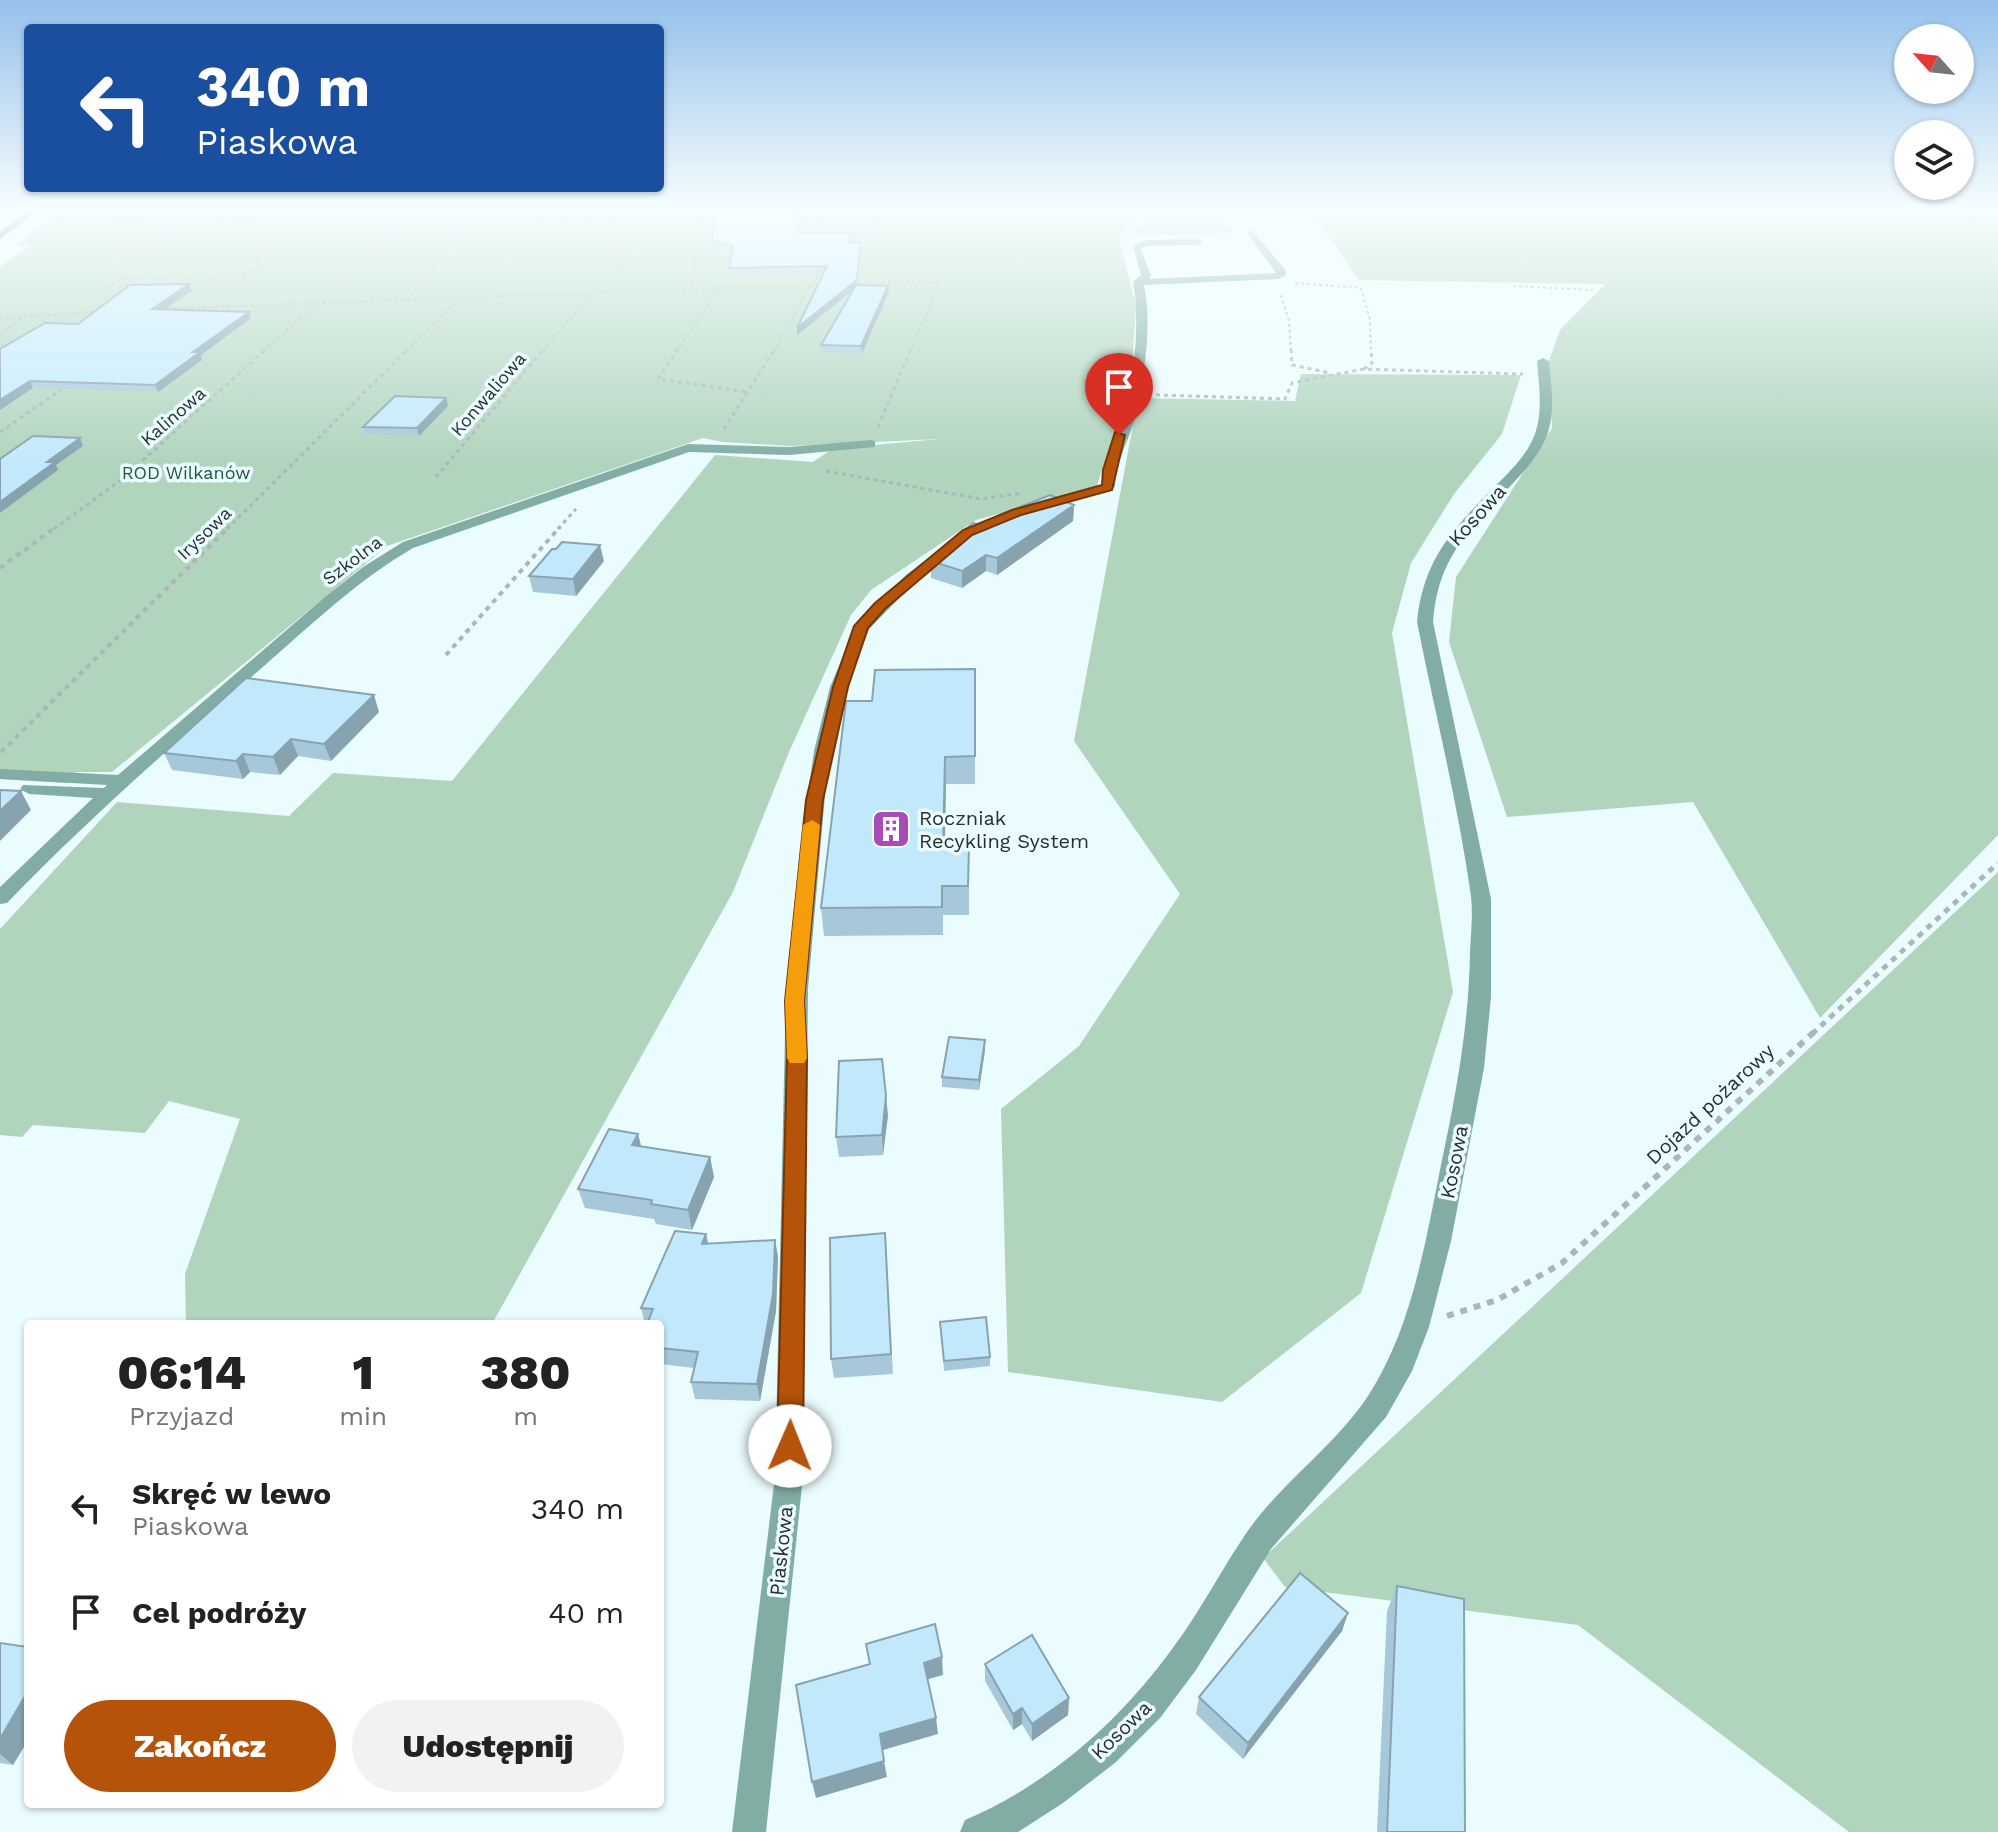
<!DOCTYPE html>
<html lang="pl">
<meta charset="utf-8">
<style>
body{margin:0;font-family:"Work Sans",sans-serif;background:#f2f2f2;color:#222;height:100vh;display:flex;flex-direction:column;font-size:30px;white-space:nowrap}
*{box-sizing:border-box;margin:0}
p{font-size:26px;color:#767676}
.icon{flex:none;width:44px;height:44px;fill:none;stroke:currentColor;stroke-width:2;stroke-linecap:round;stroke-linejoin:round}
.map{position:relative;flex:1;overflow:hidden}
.panel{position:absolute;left:24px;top:1320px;width:640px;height:488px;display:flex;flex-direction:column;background:#fff;border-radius:8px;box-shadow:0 2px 6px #0004}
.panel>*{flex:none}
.top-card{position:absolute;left:24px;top:24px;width:640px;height:168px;border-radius:8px;box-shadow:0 2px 6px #0004;background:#1a4fa0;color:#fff;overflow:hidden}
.needle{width:52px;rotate:297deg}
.buttons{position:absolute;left:1894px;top:24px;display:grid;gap:16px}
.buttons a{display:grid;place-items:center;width:80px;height:80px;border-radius:50%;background:#fff;box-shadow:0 2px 6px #0004;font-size:40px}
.pin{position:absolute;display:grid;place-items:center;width:68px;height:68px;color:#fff;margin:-82px -34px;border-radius:50% 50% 50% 0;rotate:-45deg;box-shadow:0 0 8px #0007}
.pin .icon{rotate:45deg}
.me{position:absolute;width:88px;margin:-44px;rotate:1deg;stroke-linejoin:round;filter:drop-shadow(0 0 6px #0008)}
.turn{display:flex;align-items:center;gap:28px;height:168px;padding:0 40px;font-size:36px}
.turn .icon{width:104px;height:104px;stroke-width:2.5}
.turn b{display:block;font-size:56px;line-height:68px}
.eta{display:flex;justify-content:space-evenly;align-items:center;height:136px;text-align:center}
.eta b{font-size:48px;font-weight:800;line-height:56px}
.primary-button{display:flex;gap:16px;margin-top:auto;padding:16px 40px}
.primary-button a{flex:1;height:92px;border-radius:48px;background:#b45309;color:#fff;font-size:32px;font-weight:800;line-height:92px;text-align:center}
.primary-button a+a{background:#f2f2f2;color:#222}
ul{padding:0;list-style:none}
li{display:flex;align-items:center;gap:24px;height:104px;padding:0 40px}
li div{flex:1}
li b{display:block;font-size:30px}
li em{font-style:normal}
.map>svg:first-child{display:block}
.green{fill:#b1d4bd}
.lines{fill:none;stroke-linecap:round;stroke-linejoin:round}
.path-far4{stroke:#a9b7b8;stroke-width:2;stroke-dasharray:3 3;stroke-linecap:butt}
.path-far3{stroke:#a9b7b8;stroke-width:3;stroke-dasharray:4 4;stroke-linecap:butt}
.path-far2{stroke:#a9b7b8;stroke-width:4;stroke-dasharray:5 5;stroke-linecap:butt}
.path-far1{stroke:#a9b7b8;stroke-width:5;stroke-dasharray:6 6;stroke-linecap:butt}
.path{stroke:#a9b7b8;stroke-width:6;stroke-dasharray:7 7;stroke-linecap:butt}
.minor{fill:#82ada4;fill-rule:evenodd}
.major{fill:#226b60;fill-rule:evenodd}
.wall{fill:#a7c8d8}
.shaded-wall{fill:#88a3b0}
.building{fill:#c2e9fb;stroke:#88a3b0;stroke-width:2}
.route{fill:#b45309;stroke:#753606;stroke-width:2}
.slow{fill:#f59e0b}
.labels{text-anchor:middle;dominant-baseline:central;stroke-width:7;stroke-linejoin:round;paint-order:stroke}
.far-street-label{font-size:18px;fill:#282e2f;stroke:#ebfcfe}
.far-park-label{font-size:18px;fill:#20593b;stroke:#ebfcfe}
.street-label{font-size:20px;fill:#282e2f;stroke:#ebfcfe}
.poi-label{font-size:20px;fill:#282e2f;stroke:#ebfcfe;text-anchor:start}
</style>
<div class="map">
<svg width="1998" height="1832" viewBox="0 0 1998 1832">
<rect width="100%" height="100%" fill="#ebfcfe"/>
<g class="green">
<polygon points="60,209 1146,209 1118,234 1136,306 1131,381 1096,488 976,520 871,590 851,615 789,752 733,892 492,1324 186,1324 185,1274 240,1119 169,1101 145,1133 33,1125 22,1137 0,1135 0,929 117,802 289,816 333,773 452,781 715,455 813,462 832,449 939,439 790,446 723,442 703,438 387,546 112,772 76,772 66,783 0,779 0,267 30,246 18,245"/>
<polygon points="1156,209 1216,209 1234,233 1130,235"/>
<polygon points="1310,209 1998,209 1998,835 1820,1018 1693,802 1507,817 1449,642 1456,577 1552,428 1549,361 1560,330 1605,284 1359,280"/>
<polygon points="1301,374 1521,375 1502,434 1454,494 1411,563 1392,633 1453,992 1361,1293 1222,1402 1008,1372 1001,1109 1079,1046 1180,894 1074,741 1138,398 1295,401"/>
<polygon points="1998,872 1998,1832 1849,1832 1578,1625 1285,1587 1263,1558"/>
</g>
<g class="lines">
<g class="path-far4">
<polyline points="821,209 824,236"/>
<polyline points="873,209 877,234 1120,236"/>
<polyline points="1910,209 1998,230"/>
<polyline points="53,215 182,227 266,218 301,209"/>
<polyline points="79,216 91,209"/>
<polyline points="626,225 644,224"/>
<polyline points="182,227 140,254 120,274 122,278 237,277 257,269 259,258 280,229 236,222"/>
<polyline points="392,227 409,230 538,224 626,225 616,271"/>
<polyline points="280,229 393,225"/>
<polyline points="1120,236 1124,226 1143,209"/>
<polyline points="625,238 640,237"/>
<polyline points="852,238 876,234"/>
<polyline points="29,242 72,216"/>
<polyline points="269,246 288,245"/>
<polyline points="623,249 637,248"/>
<polyline points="113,251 133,251"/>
<polyline points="107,257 138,253"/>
<polyline points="617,267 631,267"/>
<polyline points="257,269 270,269"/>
<polyline points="242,278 262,282"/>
<polyline points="852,283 940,282 910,351"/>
<polyline points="1295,283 1361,288 1370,320 1371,351"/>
<polyline points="1513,286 1593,290"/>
<polyline points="119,288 131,281"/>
<polyline points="101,289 124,279"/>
<polyline points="691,289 705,209"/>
<polyline points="1281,295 1289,321 1291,351"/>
<polyline points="407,300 466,227"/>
<polyline points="323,303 394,225 398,209"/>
<polyline points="161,309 822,284"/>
<polyline points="0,319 99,311"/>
<polyline points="0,335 21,318"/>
<polyline points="264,351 317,303"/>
<polyline points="406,351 459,299"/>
<polyline points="543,351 592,293"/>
<polyline points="677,351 718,289"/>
<polyline points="774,351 810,286 817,279 819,266"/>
</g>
<g class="path-far3">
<polyline points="678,349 658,379 748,392"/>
<polyline points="1291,349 1292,365 1330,373"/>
<polyline points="1364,369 1372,363 1371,349"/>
<polyline points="1156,395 1285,399 1292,383 1364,369 1523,374"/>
<polyline points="878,427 911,349"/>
<polyline points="724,429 775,349"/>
<polyline points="0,432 65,387"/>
<polyline points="826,471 981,499 1022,493"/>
<polyline points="436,477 544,349"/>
<polyline points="54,529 121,480 266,349"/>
<polyline points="227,529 408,349"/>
<polyline points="558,529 576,509"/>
</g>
<g class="path-far2">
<polyline points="0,568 56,527"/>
<polyline points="446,655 560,527"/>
<polyline points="1,752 229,527"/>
</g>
<polyline class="path-far1" points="1812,1034 1998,863"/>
<polyline class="path" points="1447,1316 1497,1300 1562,1263 1814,1032"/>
<g class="minor">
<path d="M 1252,230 L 1286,271 L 1286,275 L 1278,279 L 1144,285 C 1152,325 1145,369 1137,409 C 1132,436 1116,458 1115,487 L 1042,510 L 1032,510 L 1032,504 L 1102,485 C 1103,459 1117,438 1124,413 C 1135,378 1140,318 1133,282 L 1141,275 L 1133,246 L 1146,240 L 1198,239 L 1203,242 L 1198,245 L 1148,246 L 1141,249 L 1151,276 L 1149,279 L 1276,273 L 1247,233 Z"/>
<path d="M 1543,358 L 1549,361 C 1551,383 1555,407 1549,429 C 1543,450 1529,466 1515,481 C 1472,528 1438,554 1433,622 L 1491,899 L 1491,997 L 1484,1068 L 1451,1241 L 1429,1327 L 1412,1371 L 1386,1417 L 1271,1549 L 1196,1670 L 1160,1718 L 1116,1762 L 1063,1803 L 1018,1832 L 960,1832 L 965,1820 C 1048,1785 1120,1721 1172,1649 C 1200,1612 1221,1570 1247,1532 C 1282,1482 1335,1446 1368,1396 C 1412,1328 1425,1244 1441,1165 C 1456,1094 1469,1025 1470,952 C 1471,933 1473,914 1471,896 C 1458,804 1435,713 1417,622 C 1423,560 1452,530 1494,487 C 1510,472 1527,455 1535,434 C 1543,411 1539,385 1537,361 Z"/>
<path d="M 871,440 L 875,441 L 875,447 L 789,455 L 689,452 L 413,548 C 358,580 312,624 264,666 C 176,742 88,819 7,903 L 0,904 L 0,887 L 93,798 L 29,794 L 20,789 L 23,785 L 104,788 L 107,785 L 0,779 L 0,769 L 118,775 L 326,596 L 363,567 L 403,542 L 688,444 L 789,447 Z"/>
<polygon points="970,527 977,531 975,534 916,581 869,629 847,687 826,784 808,989 803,1476 766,1832 732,1832 775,1476 786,989 800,849 814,751 830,687 856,626 906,575"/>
</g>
<polygon class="major" points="31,209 40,209 0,239 0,232"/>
</g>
<g class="wall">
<polygon points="716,209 794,209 793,215 801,215 801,221 799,233 851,233 850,243 861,243 857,285 888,286 889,292 862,353 821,352 821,345 852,291 797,335 823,273 730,274 729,268 732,251 713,247 712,241"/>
<polygon points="189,284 192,291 164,309 249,312 251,318 201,355 202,360 158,392 33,388 0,410 78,324"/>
<polygon points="448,406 419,436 365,434 363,427"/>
<polygon points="1074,505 1073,521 997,575 986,571 962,588 931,578 931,561 949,549 949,543 978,524"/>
<polygon points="604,561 576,596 533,592 529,576"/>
<polygon points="975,669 975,784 946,784 945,847 969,846 969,915 943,915 943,935 824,936 821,908"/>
<polygon points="379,712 331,761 298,756 280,775 250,772 243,779 172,770 164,753"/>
<polygon points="985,1050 979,1090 942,1087 942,1077"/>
<polygon points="888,1115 883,1155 839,1157 836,1137"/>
<polygon points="638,1134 641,1146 710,1157 714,1177 692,1230 656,1224 654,1219 585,1208 578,1189"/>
<polygon points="885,1233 893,1374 834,1378 831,1359"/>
<polygon points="775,1240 778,1257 776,1311 760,1401 695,1399 691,1382 694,1368 660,1364 660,1324 645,1324 641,1308 708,1244"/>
<polygon points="940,1322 990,1357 990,1366 944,1371"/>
<polygon points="1397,1586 1465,1832 1377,1832 1387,1611"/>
<polygon points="1348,1613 1342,1631 1243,1759 1196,1714 1199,1697"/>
<polygon points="0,1643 28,1647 28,1740 13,1765 0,1763"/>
<polygon points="985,1664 1069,1698 1068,1715 1032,1741 1022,1724 1013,1730 985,1681"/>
</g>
<g class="shaded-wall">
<polygon points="861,243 857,287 797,335 797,328"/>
<polygon points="189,284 192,291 154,316 152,309"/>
<polygon points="888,286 889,292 862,353 861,346"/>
<polygon points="249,312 251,318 201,355 202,360 158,392 155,385 193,352"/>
<polygon points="30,381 33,388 0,410 0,400"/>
<polygon points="446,398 448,406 419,436 417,428"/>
<polygon points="80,438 83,446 56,465 58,470 0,513 0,502 47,462"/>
<polygon points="1074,505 1073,521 997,575 997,558"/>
<polygon points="600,545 604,561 576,596 573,579"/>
<polygon points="986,555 986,571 962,588 962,571"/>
<polygon points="374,695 379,712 331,761 324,744"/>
<polygon points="291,739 298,756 280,775 273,757"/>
<polygon points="243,754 250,772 243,779 236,761"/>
<polygon points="945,757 946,784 944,875 943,847"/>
<polygon points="21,791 31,810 0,841 0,811"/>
<polygon points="985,1040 985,1050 979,1090 979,1080"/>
<polygon points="886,1095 888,1115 883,1155 882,1135"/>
<polygon points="638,1134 643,1154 632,1145"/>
<polygon points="710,1157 714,1177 692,1230 688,1210"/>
<polygon points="706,1234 710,1252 702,1244"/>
<polygon points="775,1240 778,1257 776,1311 760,1401 757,1384"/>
<polygon points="1348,1613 1342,1631 1243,1759 1248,1743"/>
<polygon points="942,1657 943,1675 925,1680 924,1663"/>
<polygon points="28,1691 28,1740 13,1765 0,1754 0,1739"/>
<polygon points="1069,1698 1068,1715 1032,1741 1032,1724"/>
<polygon points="1022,1708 1022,1724 1013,1730 1013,1714"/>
<polygon points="936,1718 938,1734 883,1750 880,1734"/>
<polygon points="884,1761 887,1777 816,1798 812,1782"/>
</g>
<g class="building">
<polygon points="716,209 792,209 792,215 801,215 797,233 851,233 848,243 861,243 857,280 797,328 827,266 729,268 733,245 712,241"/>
<polygon points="189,284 152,309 249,312 193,352 200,352 155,385 30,381 0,400 0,349 45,323 78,324 130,285"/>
<polygon points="856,285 888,286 861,346 821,345"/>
<polygon points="395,396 446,398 417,428 363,427"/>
<polygon points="33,436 80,438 47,462 55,462 0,502 0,459"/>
<polygon points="1050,495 1074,505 997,558 986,555 962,571 931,561 956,545 949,543 973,523 978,524"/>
<polygon points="562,542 600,545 573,579 529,576 552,549 556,549"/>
<polygon points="975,669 975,756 945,757 943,847 969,846 968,886 942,886 942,907 821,908 846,701 872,701 875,670"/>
<polygon points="246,678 374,695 324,744 291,739 273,757 243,754 236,761 164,753"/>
<polygon points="0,790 21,791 0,811"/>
<polygon points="949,1037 985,1040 979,1080 942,1077"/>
<polygon points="882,1059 886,1095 882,1135 836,1137 839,1061"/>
<polygon points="609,1129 638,1134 632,1145 710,1157 688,1210 651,1204 652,1200 578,1189"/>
<polygon points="675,1231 706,1234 702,1244 775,1240 773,1294 757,1384 691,1382 698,1352 660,1348 660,1324 647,1324 653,1309 641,1308"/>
<polygon points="885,1233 891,1354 831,1359 830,1238"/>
<polygon points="986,1317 990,1357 944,1361 940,1322"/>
<polygon points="1300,1573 1348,1613 1248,1743 1199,1697"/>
<polygon points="1397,1586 1464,1599 1465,1832 1387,1832"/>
<polygon points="935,1624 942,1657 924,1663 936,1718 880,1734 884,1761 812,1782 796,1685 870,1664 866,1644"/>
<polygon points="1032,1635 1069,1698 1032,1724 1022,1708 1013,1714 985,1664"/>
<polygon points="0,1643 28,1647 28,1691 0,1739"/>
</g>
<linearGradient id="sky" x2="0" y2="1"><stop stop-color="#95c1eb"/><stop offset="0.45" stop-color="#f6feff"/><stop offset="1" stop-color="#f6feff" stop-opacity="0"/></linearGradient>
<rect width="1998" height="465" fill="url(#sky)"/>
<polygon class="route" points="1115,432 1125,435 1112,490 1021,515 972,535 885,609 868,628 848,687 823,800 804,1001 807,1056 803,1446 799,1455 790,1458 781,1455 777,1446 787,1056 785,1001 806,800 833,687 854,626 875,603 963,530 1012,510 1102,485 1103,470"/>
<polygon class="slow" points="812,820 820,825 804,1001 807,1058 804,1063 790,1063 787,1058 785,1001 803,825"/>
<defs>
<g id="building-square" transform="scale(2)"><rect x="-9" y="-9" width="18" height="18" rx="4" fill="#a74db8" stroke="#ebfcfe"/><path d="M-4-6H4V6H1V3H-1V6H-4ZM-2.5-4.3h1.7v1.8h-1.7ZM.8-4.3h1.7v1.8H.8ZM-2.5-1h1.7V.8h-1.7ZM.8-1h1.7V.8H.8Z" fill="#fff"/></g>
</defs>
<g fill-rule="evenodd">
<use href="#building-square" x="891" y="829"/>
</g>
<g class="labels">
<g class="far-street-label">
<text transform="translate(488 394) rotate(-49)">Konwaliowa</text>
<text transform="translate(173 416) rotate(-41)">Kalinowa</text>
<text transform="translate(204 533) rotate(-44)">Irysowa</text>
<text transform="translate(352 560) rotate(-37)">Szkolna</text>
</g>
<g class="far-park-label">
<text x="186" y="472">ROD Wilkanów</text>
</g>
<g class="street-label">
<text transform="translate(1477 515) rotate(-48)">Kosowa</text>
<text transform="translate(1710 1104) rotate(-43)">Dojazd pożarowy</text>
<text transform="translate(1454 1162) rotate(-79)">Kosowa</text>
<text transform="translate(781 1551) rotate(-84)">Piaskowa</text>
<text transform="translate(1121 1730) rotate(-44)">Kosowa</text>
</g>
<g class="poi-label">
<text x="919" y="818">Roczniak<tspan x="919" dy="23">Recykling System</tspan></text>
</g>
</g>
</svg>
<div class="buttons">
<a><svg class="needle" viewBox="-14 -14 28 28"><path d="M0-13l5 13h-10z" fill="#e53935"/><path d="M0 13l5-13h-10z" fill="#767676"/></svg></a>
<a><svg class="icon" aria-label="layers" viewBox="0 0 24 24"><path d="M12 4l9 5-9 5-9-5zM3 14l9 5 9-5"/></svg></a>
</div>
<div class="pin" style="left:1119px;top:435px;background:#d93025"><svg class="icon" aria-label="arrive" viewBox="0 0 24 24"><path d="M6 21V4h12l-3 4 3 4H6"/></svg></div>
<svg class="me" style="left:790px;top:1446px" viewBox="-20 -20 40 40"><circle r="19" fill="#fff"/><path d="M0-13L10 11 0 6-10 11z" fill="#b45309"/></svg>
<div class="top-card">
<div class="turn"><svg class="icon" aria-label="left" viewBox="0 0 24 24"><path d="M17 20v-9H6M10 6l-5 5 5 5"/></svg><div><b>340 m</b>Piaskowa</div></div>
</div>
<section class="panel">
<div class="eta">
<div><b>06:14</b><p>Przyjazd</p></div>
<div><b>1</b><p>min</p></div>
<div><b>380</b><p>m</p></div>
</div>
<ul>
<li><svg class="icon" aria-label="left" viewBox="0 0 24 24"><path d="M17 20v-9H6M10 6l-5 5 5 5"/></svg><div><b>Skręć w lewo</b><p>Piaskowa</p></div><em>340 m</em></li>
<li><svg class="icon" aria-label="arrive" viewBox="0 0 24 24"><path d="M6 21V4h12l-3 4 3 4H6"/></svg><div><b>Cel podróży</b></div><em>40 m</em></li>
</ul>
<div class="primary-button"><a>Zakończ</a><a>Udostępnij</a></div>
</section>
</div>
